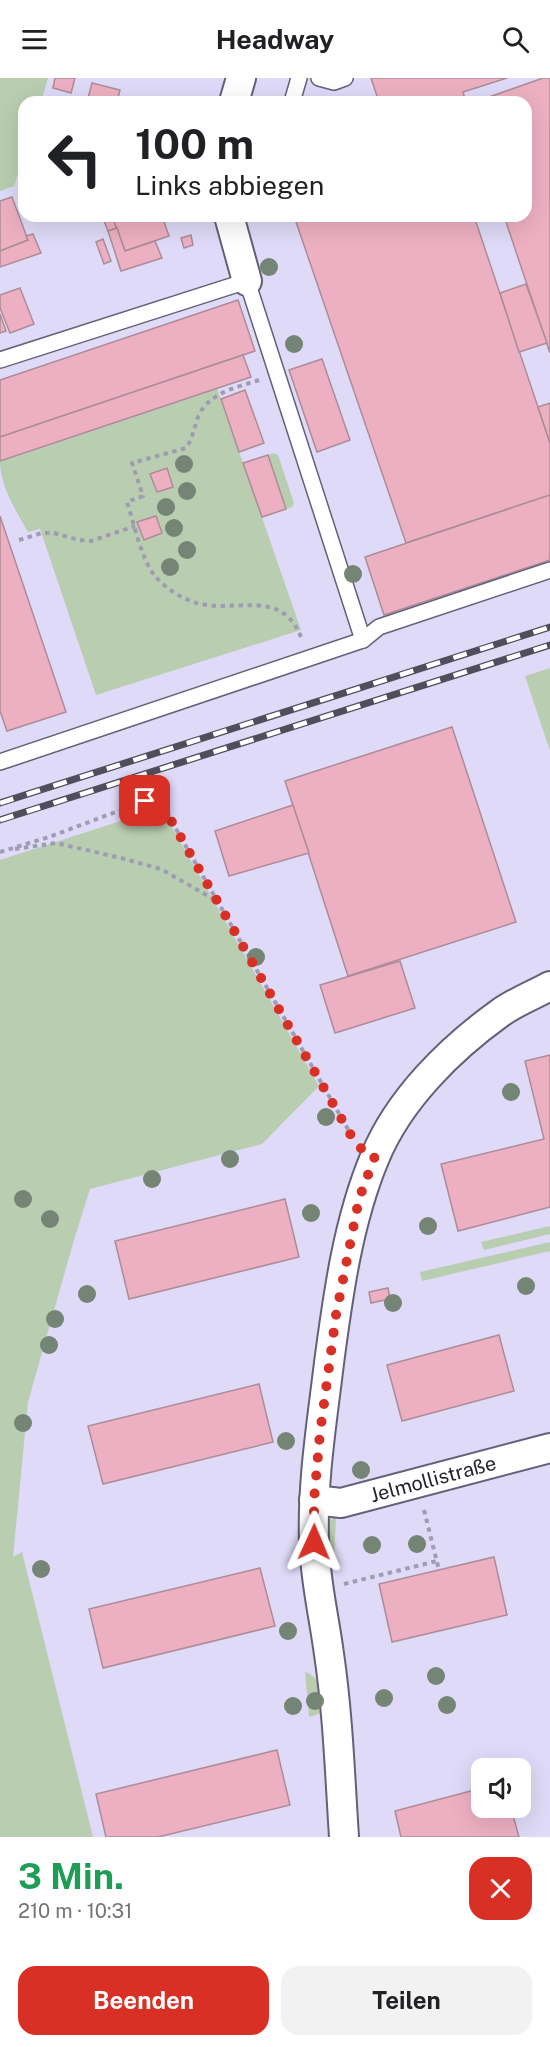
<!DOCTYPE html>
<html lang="de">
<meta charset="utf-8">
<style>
body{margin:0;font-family:"Public Sans",sans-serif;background:#f2f2f2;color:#202124;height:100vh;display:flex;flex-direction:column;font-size:22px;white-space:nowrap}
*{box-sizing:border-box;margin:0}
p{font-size:20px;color:#757577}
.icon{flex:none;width:33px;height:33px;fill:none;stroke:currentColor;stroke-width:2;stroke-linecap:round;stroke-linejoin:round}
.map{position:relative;height:1759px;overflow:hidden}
.sheet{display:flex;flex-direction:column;background:#fff;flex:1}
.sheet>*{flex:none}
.hud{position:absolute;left:18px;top:18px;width:514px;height:126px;border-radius:18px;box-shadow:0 6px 24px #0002;background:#fff;color:#202124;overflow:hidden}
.controls{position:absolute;left:471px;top:1680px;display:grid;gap:12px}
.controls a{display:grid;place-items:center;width:60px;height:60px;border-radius:12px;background:#fff;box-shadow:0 6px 24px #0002;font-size:30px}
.pin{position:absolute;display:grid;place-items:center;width:51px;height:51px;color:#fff;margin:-26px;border-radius:12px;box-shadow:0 3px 9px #0006}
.me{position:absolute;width:66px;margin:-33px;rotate:1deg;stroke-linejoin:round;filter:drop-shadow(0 0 4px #0008)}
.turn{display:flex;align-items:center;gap:21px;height:126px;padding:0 18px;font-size:27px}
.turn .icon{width:78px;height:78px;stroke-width:2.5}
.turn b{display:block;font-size:42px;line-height:51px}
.round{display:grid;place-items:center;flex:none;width:63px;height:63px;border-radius:18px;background:#f2f2f2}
.overview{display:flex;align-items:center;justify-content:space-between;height:102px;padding:0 18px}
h1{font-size:36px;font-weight:700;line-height:45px;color:#1e9e55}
.cta{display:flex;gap:12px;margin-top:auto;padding:12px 18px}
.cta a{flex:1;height:69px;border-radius:18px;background:#d93025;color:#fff;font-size:24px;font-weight:700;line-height:69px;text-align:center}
.cta a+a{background:#f2f2f2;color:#202124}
header{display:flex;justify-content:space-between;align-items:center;height:78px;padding:0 18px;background:#fff;font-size:27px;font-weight:700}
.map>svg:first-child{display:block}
.green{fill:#b9ceb1}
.building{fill:#edb0c3;stroke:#ac8c96;stroke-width:1.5}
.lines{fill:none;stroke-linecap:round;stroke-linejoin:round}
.lane-casing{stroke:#646079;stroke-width:18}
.street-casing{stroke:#646079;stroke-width:32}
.path{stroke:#9f9cb2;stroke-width:4;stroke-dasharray:4.5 4.5;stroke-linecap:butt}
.lane{stroke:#fff;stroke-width:15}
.street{stroke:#fff;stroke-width:28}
.rail-casing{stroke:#504e5c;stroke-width:7}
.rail{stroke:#fff;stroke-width:4.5;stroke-dasharray:14;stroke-linecap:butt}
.tree{fill:#748475}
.route{stroke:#d93025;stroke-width:10;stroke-dasharray:0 18}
.labels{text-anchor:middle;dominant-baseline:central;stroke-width:5;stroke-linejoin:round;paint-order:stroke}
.street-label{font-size:20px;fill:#24232d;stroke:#fff}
</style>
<header><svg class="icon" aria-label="menu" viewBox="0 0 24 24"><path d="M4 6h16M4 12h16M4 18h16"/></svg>Headway<svg class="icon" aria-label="search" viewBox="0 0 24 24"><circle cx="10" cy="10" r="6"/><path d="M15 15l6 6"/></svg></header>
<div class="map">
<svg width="550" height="1759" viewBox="0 0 550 1759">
<rect width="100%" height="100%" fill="#dedaf7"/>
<g class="green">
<polygon points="0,0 48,0 41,24 24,24 24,78 14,108 0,113"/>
<path d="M 217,310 L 301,552 L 96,617 L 40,451 L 28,454 C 16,433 0,408 0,383 Z"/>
<polygon points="273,375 278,377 294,425 292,429 286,431 268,377"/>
<polygon points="550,590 550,673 525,598"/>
<polygon points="161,730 319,1008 262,1066 90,1111 74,1162 28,1324 13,1479 22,1474 93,1759 0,1759 0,782"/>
<polygon points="550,1148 550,1156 484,1172 481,1164"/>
<polygon points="550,1164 550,1173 422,1203 420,1194"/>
<polygon points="336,1439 334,1484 325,1484 326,1447 329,1442"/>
<path d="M 305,1594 C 322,1600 327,1620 321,1635 L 309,1639 Z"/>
</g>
<g class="building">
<polygon points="55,0 75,0 71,15 53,10"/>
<polygon points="371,0 507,0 463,14 466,24 379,24"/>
<polygon points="543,0 550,0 550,275 504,138 526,138 526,24 475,24"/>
<polygon points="92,5 120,12 117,24 87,24"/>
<polygon points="12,119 28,162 0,173 0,123"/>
<polygon points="102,138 112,138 117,150 108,153"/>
<polygon points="112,138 162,138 169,158 125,173"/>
<polygon points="294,138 474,138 550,365 550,417 406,465"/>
<polygon points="117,150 125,173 155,163 162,180 121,193 108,153"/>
<polygon points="33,156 41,175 0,189 0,173 28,162 26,158"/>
<polygon points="191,157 193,167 184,170 181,160"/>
<polygon points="103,161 111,183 104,186 96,164"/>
<polygon points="526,206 547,265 519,274 500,215"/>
<polygon points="20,210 34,246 10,255 0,230 0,217"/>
<polygon points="238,222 255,273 0,359 0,302"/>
<polygon points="0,236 6,253 0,255"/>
<polygon points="243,277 251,299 0,383 0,359"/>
<polygon points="322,281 350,362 317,374 289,292"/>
<polygon points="245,312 264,365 239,374 221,321"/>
<polygon points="550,325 550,365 538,329"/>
<polygon points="268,377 286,431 262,439 243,385"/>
<polygon points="167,390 173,409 157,414 150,396"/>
<polygon points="550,417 550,482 384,537 365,479"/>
<polygon points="0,438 66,634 7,653 0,633"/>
<polygon points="156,438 162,455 144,462 137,444"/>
<polygon points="452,649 516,844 348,898 285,703"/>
<polygon points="293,727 309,775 229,798 215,753"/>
<polygon points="400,883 415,930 335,955 320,907"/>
<polygon points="550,977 550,1129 458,1153 441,1086 544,1061 525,983"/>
<polygon points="285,1121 299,1179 129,1221 115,1163"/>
<polygon points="388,1210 390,1221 371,1225 369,1214"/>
<polygon points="499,1257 514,1313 402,1343 387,1287"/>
<polygon points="259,1306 273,1364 103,1406 88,1348"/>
<polygon points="494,1479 507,1537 392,1564 379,1506"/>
<polygon points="260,1490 275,1548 103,1590 89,1531"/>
<polygon points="277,1672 290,1727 158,1759 106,1759 96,1716"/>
<polygon points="482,1710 482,1730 511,1730 519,1759 401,1759 395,1733"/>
</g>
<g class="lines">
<g class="lane-casing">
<g id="lane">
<polyline points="319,0 334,4 345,0"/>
<polyline points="292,24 299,0"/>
<polyline points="0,282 247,203 363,562"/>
<polyline points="0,684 363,562 379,549 550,492"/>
</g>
</g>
<g class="street-casing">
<g id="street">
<polyline points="234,24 241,0"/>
<polyline points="229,138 247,203"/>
<polyline points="314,1422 341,1425 550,1370"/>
<path d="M 344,1759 C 340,1698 338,1637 329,1576 C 324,1538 315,1502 314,1464 C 312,1404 322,1344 329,1285 C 338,1217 348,1143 375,1079 C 399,1021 450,971 500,935 C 515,924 534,917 550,908"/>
</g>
</g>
<g class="path">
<path d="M 259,302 C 236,310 209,314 198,339 C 194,350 193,360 186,370 L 132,385 L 143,418 L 127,424 C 134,445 141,481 155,498 C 165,510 182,521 197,525 C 236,536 283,508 302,562"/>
<polyline points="19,462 42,455 54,455 79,462 91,463 135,448"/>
<polyline points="15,771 56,765 121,780 161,791 215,822"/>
<polyline points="0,774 49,759 145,723 164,730 353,1060"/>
<polyline points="424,1432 439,1492"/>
<polyline points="344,1506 437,1483"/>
</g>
<use href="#lane" class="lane"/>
<use href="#street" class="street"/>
<g class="rail-casing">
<g id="rail">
<polyline points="0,725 550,549"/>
<polyline points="0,742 550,567"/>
</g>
</g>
<use href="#rail" class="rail"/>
</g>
<g class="tree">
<circle cx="269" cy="189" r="9"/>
<circle cx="294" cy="266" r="9"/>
<circle cx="184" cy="386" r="9"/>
<circle cx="187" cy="413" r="9"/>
<circle cx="166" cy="429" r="9"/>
<circle cx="174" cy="450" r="9"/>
<circle cx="187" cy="472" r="9"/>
<circle cx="170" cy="489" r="9"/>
<circle cx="353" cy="496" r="9"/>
<circle cx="256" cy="879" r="9"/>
<circle cx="511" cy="1014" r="9"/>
<circle cx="326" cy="1039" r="9"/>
<circle cx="230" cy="1081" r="9"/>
<circle cx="152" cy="1101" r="9"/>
<circle cx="23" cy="1121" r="9"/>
<circle cx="311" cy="1135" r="9"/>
<circle cx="50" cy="1141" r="9"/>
<circle cx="428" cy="1148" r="9"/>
<circle cx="526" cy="1208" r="9"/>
<circle cx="87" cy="1216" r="9"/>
<circle cx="393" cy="1225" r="9"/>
<circle cx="55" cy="1241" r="9"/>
<circle cx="49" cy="1267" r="9"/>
<circle cx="23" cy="1345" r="9"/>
<circle cx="286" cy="1363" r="9"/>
<circle cx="361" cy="1392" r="9"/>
<circle cx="417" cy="1466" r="9"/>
<circle cx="372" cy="1467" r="9"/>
<circle cx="41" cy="1491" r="9"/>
<circle cx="288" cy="1553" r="9"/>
<circle cx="436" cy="1598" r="9"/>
<circle cx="384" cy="1620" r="9"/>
<circle cx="315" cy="1623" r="9"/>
<circle cx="447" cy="1627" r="9"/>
<circle cx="293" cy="1628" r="9"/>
</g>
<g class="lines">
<polyline class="route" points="145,723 164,730 357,1068 375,1078 359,1121 336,1237 320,1355 314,1422 314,1464"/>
</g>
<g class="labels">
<g class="street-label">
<text transform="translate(433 1401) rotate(-15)">Jelmollistraße</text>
</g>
</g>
</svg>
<div class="controls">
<a><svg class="icon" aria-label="sound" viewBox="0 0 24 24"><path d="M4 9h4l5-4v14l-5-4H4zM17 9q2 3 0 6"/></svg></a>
</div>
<div class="pin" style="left:145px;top:723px;background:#d93025"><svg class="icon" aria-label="arrive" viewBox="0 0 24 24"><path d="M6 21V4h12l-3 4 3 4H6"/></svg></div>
<svg class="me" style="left:314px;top:1464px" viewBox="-20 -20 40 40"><path d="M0-17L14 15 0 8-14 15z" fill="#d93025" stroke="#fff" stroke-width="4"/></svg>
<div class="hud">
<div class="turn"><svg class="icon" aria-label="left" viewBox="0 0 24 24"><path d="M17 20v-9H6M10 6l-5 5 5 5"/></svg><div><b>100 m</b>Links abbiegen</div></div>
</div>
</div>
<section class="sheet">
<div class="overview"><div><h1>3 Min.</h1><p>210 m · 10:31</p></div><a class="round" style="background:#d93025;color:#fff"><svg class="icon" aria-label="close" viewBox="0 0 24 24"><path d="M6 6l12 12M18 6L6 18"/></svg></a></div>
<div class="cta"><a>Beenden</a><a>Teilen</a></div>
</section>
